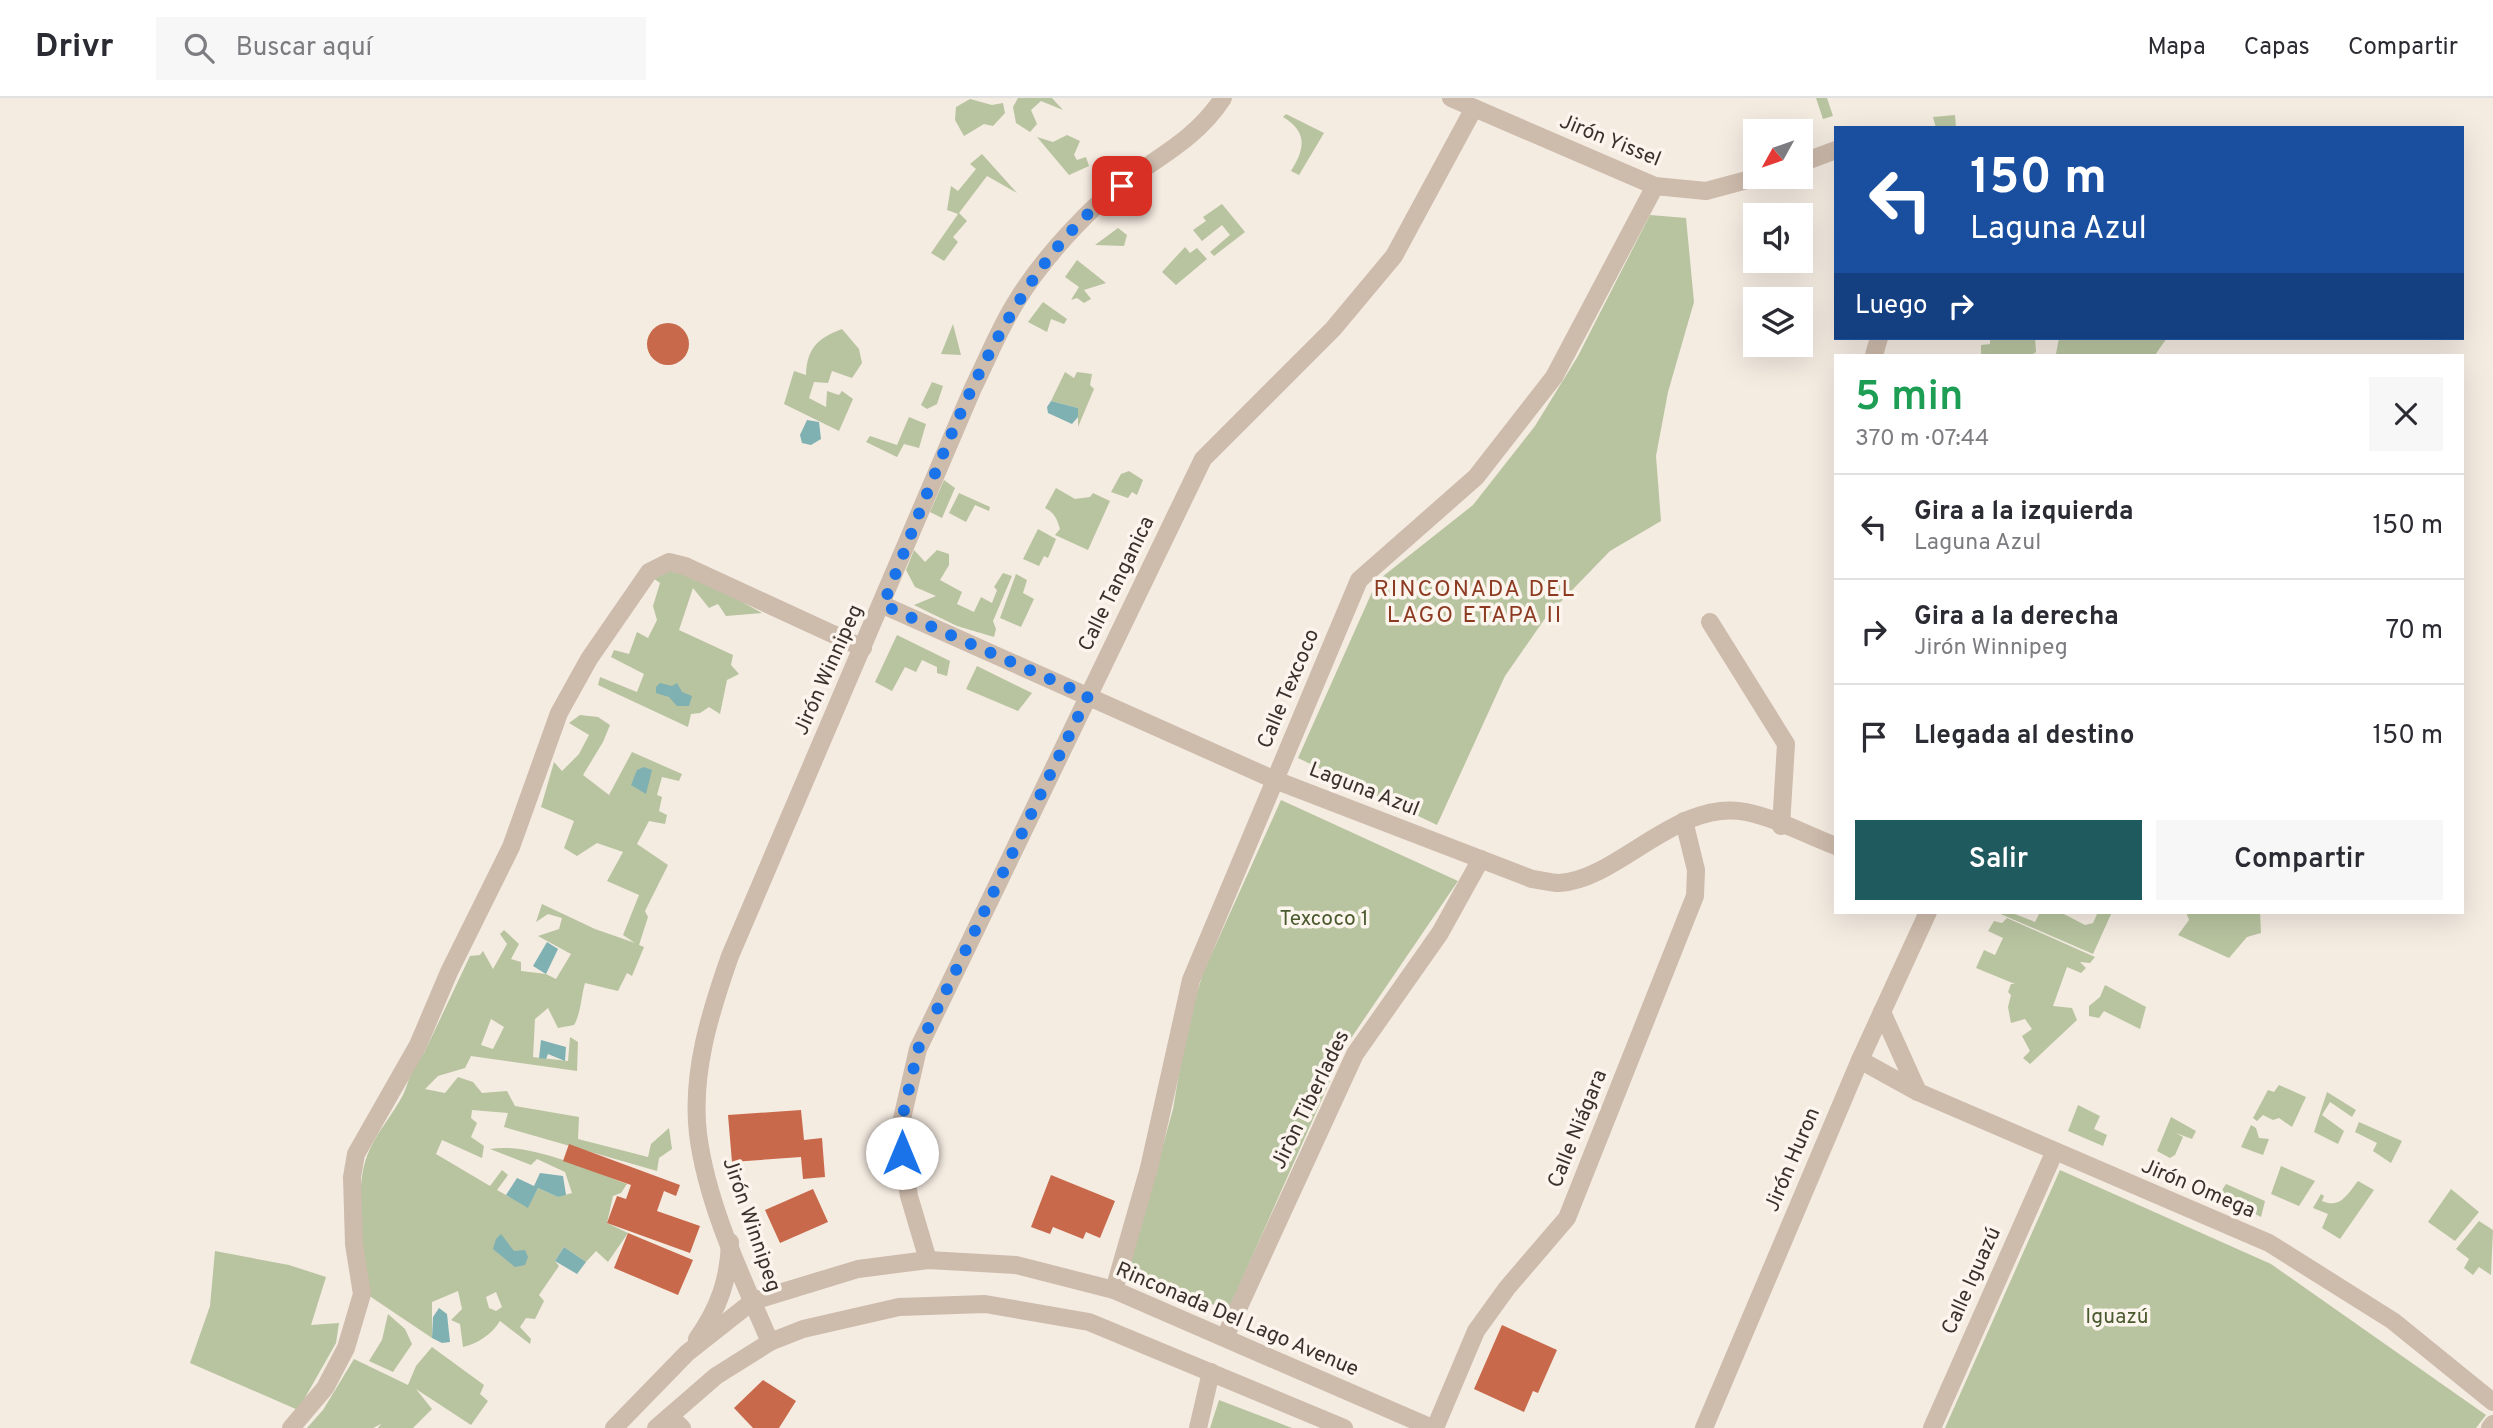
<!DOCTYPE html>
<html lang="es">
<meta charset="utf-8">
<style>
body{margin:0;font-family:Overpass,sans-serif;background:#f7f7f7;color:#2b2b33;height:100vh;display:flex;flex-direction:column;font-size:26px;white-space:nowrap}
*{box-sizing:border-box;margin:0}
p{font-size:23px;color:#7c7c81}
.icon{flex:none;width:38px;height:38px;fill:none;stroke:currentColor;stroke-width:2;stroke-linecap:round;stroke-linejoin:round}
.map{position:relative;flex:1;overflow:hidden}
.side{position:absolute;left:1834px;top:256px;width:630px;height:560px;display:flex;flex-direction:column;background:#fff;border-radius:0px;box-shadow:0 7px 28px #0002}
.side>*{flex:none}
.hud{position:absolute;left:1834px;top:28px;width:630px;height:214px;border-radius:0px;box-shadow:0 7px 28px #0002;background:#1a4fa0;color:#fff;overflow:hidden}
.needle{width:46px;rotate:230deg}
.controls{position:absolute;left:1743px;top:21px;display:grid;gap:14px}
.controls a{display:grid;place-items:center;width:70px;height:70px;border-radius:0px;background:#fff;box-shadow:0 7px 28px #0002;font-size:35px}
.pin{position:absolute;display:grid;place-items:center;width:60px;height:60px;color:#fff;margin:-30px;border-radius:14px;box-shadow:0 4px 10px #0006}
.me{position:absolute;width:77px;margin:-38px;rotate:0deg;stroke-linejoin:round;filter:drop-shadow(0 0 5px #0008)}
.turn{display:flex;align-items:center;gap:24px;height:147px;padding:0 21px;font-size:32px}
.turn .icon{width:91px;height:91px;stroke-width:2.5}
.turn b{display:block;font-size:49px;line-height:60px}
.then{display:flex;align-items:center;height:66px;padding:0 21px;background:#0003;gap:14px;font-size:26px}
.round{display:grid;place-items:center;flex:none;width:74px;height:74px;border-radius:0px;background:#f7f7f7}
.head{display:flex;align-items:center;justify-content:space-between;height:119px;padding:0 21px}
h1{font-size:42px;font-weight:600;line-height:52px;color:#1e9e55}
.button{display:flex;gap:14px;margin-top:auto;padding:14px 21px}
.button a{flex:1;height:80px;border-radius:0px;background:#1f5a5e;color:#fff;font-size:28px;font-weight:600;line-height:80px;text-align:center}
.button a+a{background:#f7f7f7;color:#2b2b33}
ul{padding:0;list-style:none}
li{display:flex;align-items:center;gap:21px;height:105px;padding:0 21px;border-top:2px solid #e1e1e2}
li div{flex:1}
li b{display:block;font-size:26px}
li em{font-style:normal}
header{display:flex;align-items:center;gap:42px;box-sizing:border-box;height:98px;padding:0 35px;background:#fff;border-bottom:2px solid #e1e1e2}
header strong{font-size:33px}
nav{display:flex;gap:38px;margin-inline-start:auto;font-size:24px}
.search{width:490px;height:63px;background:#f7f7f7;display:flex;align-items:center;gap:18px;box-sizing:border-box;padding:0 24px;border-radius:0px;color:#7c7c81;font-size:26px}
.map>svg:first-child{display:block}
.green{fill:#b8c4a0;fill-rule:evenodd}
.water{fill:#7fb0b2}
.building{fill:#c8694b}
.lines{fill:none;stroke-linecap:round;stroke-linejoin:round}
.minor{stroke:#cdbbac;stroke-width:18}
.tertiary{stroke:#cdbbac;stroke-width:18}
.route{stroke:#1a73e8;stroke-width:12;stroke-dasharray:0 21.6}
.labels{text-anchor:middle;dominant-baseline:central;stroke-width:7;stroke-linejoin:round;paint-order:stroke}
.street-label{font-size:21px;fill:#3b302b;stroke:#fbf5ee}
.park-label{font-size:21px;fill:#4a5a2e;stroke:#fbf5ee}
.neighbourhood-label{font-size:23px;letter-spacing:2px;fill:#8c3b22;stroke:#fbf5ee}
</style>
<header>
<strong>Drivr</strong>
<div class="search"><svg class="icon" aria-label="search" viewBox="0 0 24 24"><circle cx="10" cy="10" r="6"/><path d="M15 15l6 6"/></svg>Buscar aquí</div>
<nav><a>Mapa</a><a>Capas</a><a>Compartir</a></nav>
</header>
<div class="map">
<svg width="2493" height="1330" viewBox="0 0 2493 1330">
<rect width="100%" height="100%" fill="#f4ebe1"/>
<g class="green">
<polygon points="1018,0 1052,0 1063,12 1041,3 1031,12 1037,26 1030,34 1016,25 1013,9"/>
<polygon points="1816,0 1827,0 1833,18 1823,21"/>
<polygon points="970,1 992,7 1003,5 1005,15 993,28 984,26 964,38 955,22 956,9"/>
<path d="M 1286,16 L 1324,35 L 1299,77 L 1291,73 C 1305,51 1308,34 1283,19 Z"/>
<polygon points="1955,17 1956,30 1936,30 1933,19"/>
<polygon points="1067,37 1080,43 1074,57 1077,62 1086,59 1089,68 1069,77 1037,39 1053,44"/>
<polygon points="982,56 1017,95 987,78 959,115 967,123 953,139 958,144 944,163 931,155 958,116 947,112 951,88 958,93 976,71 970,66"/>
<polygon points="1222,106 1245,134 1214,158 1210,154 1230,137 1222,127 1202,143 1193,132 1206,123 1203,119"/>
<polygon points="1650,117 1686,120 1694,204 1668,294 1656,358 1661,423 1610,453 1546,519 1505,578 1437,727 1298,660 1377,483 1473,407 1535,328 1578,258"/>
<polygon points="1118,130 1127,137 1124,148 1095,147"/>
<polygon points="1185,149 1190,155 1197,150 1207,161 1176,187 1162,174"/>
<polygon points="1077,162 1106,185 1084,192 1091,201 1084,205 1077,200 1071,202 1079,189 1065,179"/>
<polygon points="1043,204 1067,221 1064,226 1051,221 1047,234 1028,224"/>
<polygon points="953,226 961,257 941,256"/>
<path d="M 842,231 L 859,251 L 862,265 L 852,280 L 832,273 L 828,285 L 814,284 L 809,300 L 826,309 L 827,293 L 839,297 L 842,293 L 853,301 L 839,333 L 784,306 L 794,273 L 806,277 C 807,250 818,240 842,231 Z"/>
<polygon points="1990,240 2035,240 2036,254 2032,257 1981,257 1981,247 1990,246"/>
<polygon points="2059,240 2167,240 2155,257 2052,257 2056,256"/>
<polygon points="1065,274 1074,280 1077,274 1092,276 1090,287 1094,291 1078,329 1078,310 1051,303"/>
<polygon points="932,284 943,288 937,306 927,311 921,307"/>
<polygon points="909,319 926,326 919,350 904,346 897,359 866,344 870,338 897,347"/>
<polygon points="1129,373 1143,382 1137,397 1132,394 1128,400 1111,394 1121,376"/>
<polygon points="944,382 955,390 942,420 930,414"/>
<path d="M 1056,390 L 1075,401 L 1090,399 L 1093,395 L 1110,403 L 1088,452 L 1055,437 L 1060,431 C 1057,421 1055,415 1045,410 Z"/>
<polygon points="959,395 990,409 989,413 975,407 966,424 949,415"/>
<polygon points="1038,431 1056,441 1048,460 1044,458 1039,468 1023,461"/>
<polygon points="914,452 925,464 937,452 949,456 949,467 940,482 962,494 957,506 974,514 981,499 992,505 997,492 994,489 1003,475 1012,478 993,523 996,531 994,539 957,528 914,507 936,498 915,489 906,472"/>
<polygon points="672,472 697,479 762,515 726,518 718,506 709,510 693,490 679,532 733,557 731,567 739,576 727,582 720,616 709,609 700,615 691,616 688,629 598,587 600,579 637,594 644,576 611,559 614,552 629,556 637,534 648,540 657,522 653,508 660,485 653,480"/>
<polygon points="1016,476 1027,482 1023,495 1034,501 1021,529 1000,520"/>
<polygon points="897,537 950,563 947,578 937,575 937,569 922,562 916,574 905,569 892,593 875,584"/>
<polygon points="977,568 1032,595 1018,613 966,591"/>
<path d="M 580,617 L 598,619 L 610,627 L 603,644 L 583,677 L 609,697 L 632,654 L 682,676 L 679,683 L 662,679 L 657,697 L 662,699 L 659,713 L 667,717 L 665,726 L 649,723 L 637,746 L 668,767 L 645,813 L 648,819 L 639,847 L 644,849 L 632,878 L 627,875 L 618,893 L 585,885 C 581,899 581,915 574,927 L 558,930 L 548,910 L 535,921 L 533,959 L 568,963 L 570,939 L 578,944 L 577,973 L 471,958 L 465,970 L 438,978 L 425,991 L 445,995 L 458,979 L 473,984 L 482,995 L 507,993 L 515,1008 L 579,1019 L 578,1041 L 648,1059 L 651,1046 L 669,1030 L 672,1051 L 659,1060 L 657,1073 L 504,1029 L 508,1015 L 472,1012 L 471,1020 L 477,1025 L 471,1039 L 484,1048 L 482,1060 L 442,1042 L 436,1056 L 490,1088 L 502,1072 L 508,1077 L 497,1092 L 528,1109 L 538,1090 L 558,1099 L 572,1095 L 565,1074 L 537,1061 L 531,1067 L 490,1051 C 530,1044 589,1072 627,1086 L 621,1095 L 613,1098 L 607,1125 L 628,1135 L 608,1164 L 596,1153 L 586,1164 L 564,1149 L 555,1163 L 559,1168 L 539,1197 L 544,1203 L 535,1221 L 526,1220 L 520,1229 L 531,1241 L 530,1246 L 500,1223 C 492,1236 477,1246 463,1249 L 460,1226 L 451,1222 L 462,1211 L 458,1193 L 432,1204 L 432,1240 L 368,1197 C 365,1157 353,1095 367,1058 C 375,1036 392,1018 403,997 C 410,983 411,965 424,955 L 470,858 L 480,857 L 483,853 L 493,871 L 507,846 L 500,836 L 504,832 L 519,846 L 511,861 L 521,864 L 521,873 L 546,876 L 556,881 L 571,856 L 538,838 L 559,831 L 562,820 L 548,816 L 536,824 L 542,806 L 595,831 L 635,845 L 623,837 L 639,797 L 607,783 L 623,754 L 597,745 L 577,758 L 564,750 L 574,723 L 541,709 L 554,664 L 562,673 L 579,656 L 589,637 L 569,625 ZM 491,921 L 504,929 L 493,951 L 481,947 ZM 496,1194 L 502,1209 L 496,1213 L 489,1210 L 486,1199 Z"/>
<polygon points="1281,702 1458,783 1345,949 1228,1213 1129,1171 1173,1011 1187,928 1203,875"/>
<polygon points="1996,814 2010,814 2035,824 2040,814 2060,814 2085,827 2093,825 2098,814 2112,814 2093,856"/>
<polygon points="2186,814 2260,814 2261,835 2247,839 2229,860 2178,837 2189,822"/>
<polygon points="2007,820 2095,859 2090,865 2080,864 2086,870 2081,875 2067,869 2053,908 2072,910 2077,922 2030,966 2023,960 2030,953 2022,938 2032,931 2025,921 2011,925 2008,909 2011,897 2008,894 2011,886 2015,886 1976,870 1984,852 1995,857 2003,840 1988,833 1994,823 2002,825"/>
<polygon points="2105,887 2146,909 2140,931 2104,913 2099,920 2089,918 2089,908 2100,899"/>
<polygon points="2279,987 2306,999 2292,1029 2279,1020 2273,1022 2263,1017 2257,1023 2253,1020 2268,992 2274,994"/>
<polygon points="2327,994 2356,1012 2352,1019 2330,1004 2322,1017 2344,1033 2338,1046 2314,1034"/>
<polygon points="2078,1007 2100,1018 2094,1031 2107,1037 2103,1048 2068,1033"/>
<polygon points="2171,1019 2196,1033 2192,1041 2176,1035 2183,1039 2175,1057 2170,1060 2157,1053"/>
<polygon points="2359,1024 2402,1043 2391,1065 2373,1053 2377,1045 2355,1034"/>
<polygon points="2251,1027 2256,1030 2259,1040 2269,1041 2263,1057 2241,1049"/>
<polygon points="2281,1068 2315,1083 2299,1108 2271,1096"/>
<polygon points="2060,1072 2271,1166 2486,1317 2476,1330 1945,1330"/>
<path d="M 2358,1083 L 2374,1092 L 2340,1141 L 2322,1130 L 2328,1116 L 2313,1110 L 2321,1096 L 2324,1098 L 2322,1103 C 2340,1111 2347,1097 2358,1083 Z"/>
<polygon points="2226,1086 2265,1103 2261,1119 2219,1097"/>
<polygon points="2451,1091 2479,1114 2455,1143 2428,1124"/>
<polygon points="2479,1123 2493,1132 2491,1177 2479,1169 2473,1177 2464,1170 2469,1161 2456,1151"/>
<polygon points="215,1153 289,1167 326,1179 311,1227 339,1225 336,1245 298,1312 190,1265 210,1208"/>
<polygon points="388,1216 405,1231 412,1246 393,1274 369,1263 382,1242"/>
<polygon points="432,1249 484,1287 480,1296 488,1303 471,1327 416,1291 432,1311 413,1330 378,1330 381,1326 373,1330 307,1330 323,1312 354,1261 408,1287 416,1268"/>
<polygon points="1219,1302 1292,1330 1210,1330"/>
</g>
<g class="water">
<polygon points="1051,303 1078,310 1078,319 1072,326 1048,315 1047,309"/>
<polygon points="807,322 819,324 821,341 811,347 802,345 800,337"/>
<polygon points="660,585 672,588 677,585 682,594 692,598 689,608 677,608 669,599 656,595 656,589"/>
<polygon points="644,669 652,672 646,696 631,687 637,672"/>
<polygon points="547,844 558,851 546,876 533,868"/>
<polygon points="541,942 566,949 565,963 548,956 546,961 539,960"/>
<polygon points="540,1075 563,1078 566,1097 558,1099 538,1090 528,1110 506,1097 517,1080 534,1088"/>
<polygon points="501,1136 514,1153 525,1152 528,1159 525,1167 515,1169 493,1151 496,1141"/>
<polygon points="564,1149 586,1164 577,1176 555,1163"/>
<polygon points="439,1210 447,1216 450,1244 442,1245 432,1240 433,1219"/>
</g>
<g class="building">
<circle cx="668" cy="246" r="21"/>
<polygon points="801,1012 804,1042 822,1040 825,1079 803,1081 801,1059 732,1064 728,1017"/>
<polygon points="569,1046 680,1087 676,1098 664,1093 657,1113 700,1128 690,1155 607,1125 617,1098 626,1101 631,1087 563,1063"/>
<polygon points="1051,1077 1115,1103 1100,1140 1086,1134 1083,1141 1053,1129 1050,1136 1031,1129"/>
<polygon points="813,1091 828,1124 780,1145 765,1112"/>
<polygon points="628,1135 693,1162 678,1197 614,1170"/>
<polygon points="1502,1227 1557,1252 1538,1295 1533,1293 1524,1314 1474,1291"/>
<polygon points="763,1282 796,1303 779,1330 753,1330 734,1310"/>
</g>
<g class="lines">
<g class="minor">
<polyline points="1451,0 1655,88 1706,93 1758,79"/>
<polyline points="1801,65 1836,52"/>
<polyline points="1874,257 1879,240"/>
<path d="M 883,507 L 1275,682 L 1532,781 C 1541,782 1551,785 1559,785 C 1618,782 1677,700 1746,714 C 1776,720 1807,737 1836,748"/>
<polyline points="1710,524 1786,646 1781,728"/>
<polyline points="1882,914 1918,994"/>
<polyline points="1860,962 1918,994 2269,1145 2393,1223 2493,1304"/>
<polyline points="928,1162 909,1098 899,1034 918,951 1203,361 1333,231 1394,158 1474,10"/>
<polyline points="1114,1192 1149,1070 1191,882 1359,482 1476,379 1554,279 1655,88"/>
<polyline points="1225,1239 1355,956 1440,835 1481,761"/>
<path d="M 770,1244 C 742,1179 707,1107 698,1036 C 691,975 710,915 730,858 L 973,290 C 987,262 999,231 1016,204 C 1038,168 1071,131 1102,102 C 1143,65 1191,49 1223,0"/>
<polyline points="670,1318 682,1330"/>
<polyline points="291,1330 325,1290 346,1250 362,1196 354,1146 352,1079 356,1056 418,947 449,874 511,749 559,615 589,561 649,474 669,464 685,468 863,550"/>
<polyline points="1198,1330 1211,1274"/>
<polyline points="1435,1330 1476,1233 1507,1190 1567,1120 1695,798 1696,772 1684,723"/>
<polyline points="1704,1330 1860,962 1928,814"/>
<polyline points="1932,1330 2054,1055"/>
<polyline points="2490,1330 2493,1326"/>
</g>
<g class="tertiary">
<path d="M 697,1241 C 719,1210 729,1181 730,1144"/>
<polyline points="614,1330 687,1255 753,1203 858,1171 928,1162 1016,1167 1114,1192 1432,1330"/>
<polyline points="656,1330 716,1278 770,1244 803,1231 899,1209 985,1206 1089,1224 1344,1330"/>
</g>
</g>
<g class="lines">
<path class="route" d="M 902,1055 L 899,1034 L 918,951 L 1088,598 L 883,507 C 938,373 1000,173 1122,88"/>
</g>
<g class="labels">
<g class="street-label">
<text transform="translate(1610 43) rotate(22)">Jirón Yissel</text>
<text transform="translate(1117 486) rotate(-64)">Calle Tanganica</text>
<text transform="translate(829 572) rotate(-66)">Jirón Winnipeg</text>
<text transform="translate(1289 591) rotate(-67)">Calle Texcoco</text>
<text transform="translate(1364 692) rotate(21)">Laguna Azul</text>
<text transform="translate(1311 1002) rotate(-64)">Jiròn Tiberlades</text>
<text transform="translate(1578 1031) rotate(-68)">Calle Niágara</text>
<text transform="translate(1793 1062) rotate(-67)">Jirón Huron</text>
<text transform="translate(2198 1091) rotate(23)">Jirón Omega</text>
<text transform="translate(751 1127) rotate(71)">Jirón Winnipeg</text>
<text transform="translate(1972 1183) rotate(-66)">Calle Iguazú</text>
<text transform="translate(1237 1222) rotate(23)">Rinconada Del Lago Avenue</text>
</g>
<g class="park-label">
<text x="1324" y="821">Texcoco 1</text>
<text x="2117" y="1219">Iguazú</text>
</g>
<g class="neighbourhood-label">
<text x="1475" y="492">RINCONADA DEL<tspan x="1475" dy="26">LAGO ETAPA II</tspan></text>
</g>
</g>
</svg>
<div class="controls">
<a><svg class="needle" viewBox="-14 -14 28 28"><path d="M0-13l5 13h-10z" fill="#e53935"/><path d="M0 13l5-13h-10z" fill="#7c7c81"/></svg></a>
<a><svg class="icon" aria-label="sound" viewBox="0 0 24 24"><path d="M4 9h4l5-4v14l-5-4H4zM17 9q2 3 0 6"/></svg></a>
<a><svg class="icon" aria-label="layers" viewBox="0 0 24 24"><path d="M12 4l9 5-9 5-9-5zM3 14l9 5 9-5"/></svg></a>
</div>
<div class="pin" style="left:1122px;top:88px;background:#d93025"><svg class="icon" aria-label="arrive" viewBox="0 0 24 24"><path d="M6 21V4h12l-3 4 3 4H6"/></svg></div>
<svg class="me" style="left:902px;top:1055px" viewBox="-20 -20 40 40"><circle r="19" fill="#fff"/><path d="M0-13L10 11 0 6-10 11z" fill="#1a73e8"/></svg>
<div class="hud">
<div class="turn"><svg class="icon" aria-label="left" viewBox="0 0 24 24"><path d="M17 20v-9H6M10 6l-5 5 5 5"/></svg><div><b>150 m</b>Laguna Azul</div></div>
<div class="then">Luego<svg class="icon" aria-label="right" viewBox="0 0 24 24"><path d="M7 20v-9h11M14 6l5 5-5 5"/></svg></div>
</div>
<section class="side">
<div class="head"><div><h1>5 min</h1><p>370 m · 07:44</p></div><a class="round"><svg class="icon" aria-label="close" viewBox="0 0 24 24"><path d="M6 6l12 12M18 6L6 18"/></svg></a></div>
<ul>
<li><svg class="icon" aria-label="left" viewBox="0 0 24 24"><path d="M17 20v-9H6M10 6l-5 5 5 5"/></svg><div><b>Gira a la izquierda</b><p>Laguna Azul</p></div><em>150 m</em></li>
<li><svg class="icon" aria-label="right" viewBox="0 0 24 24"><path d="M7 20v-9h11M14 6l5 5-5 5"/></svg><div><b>Gira a la derecha</b><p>Jirón Winnipeg</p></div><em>70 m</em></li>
<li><svg class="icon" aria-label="arrive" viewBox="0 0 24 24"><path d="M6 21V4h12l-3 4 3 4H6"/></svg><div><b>Llegada al destino</b></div><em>150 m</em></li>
</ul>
<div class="button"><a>Salir</a><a>Compartir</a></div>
</section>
</div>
